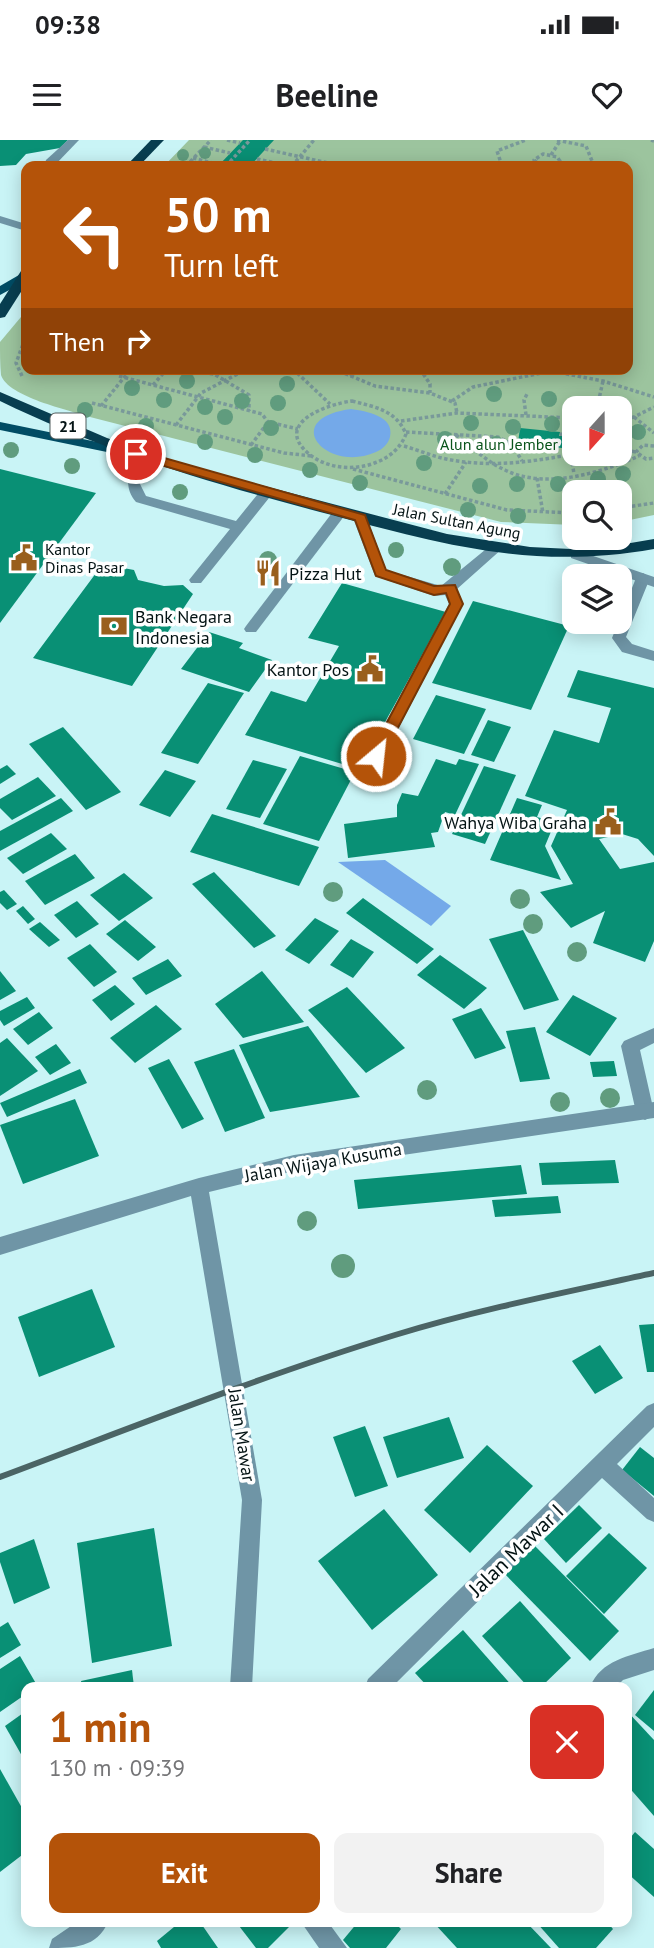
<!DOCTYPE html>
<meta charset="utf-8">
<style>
body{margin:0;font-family:"PT Sans",sans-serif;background:#f2f2f2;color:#202124;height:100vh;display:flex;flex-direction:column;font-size:26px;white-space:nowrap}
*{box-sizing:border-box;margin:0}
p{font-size:23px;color:#757577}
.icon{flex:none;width:38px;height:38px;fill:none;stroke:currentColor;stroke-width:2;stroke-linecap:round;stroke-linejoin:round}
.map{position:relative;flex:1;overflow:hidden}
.drawer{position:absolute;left:21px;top:1542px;width:611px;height:245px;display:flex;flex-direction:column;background:#fff;border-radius:14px;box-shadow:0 4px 18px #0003}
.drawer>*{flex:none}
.top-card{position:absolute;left:21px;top:21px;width:612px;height:214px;border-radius:14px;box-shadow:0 4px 18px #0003;background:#b45309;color:#fff;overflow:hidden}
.needle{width:46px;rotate:201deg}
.buttons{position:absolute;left:562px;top:256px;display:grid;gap:14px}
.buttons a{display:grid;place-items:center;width:70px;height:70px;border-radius:14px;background:#fff;box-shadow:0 4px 18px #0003;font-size:35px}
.pin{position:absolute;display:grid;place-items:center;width:60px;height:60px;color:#fff;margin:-30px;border:4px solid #fff;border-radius:50%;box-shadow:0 2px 7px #0007}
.me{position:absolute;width:77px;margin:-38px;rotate:28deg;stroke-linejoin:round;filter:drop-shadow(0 0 5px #0008)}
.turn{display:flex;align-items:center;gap:24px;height:147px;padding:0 28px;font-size:32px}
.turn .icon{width:91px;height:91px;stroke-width:2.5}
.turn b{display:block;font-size:49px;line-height:60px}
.then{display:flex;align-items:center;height:66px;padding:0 28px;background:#0003;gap:14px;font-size:26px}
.round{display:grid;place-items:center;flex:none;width:74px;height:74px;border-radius:14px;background:#f2f2f2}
.headline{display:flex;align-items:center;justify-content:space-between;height:119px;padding:0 28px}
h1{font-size:42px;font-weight:700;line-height:52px;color:#b45309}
.primary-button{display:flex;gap:14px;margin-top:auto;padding:14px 28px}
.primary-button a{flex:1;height:80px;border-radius:14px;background:#b45309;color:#fff;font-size:28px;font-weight:700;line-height:80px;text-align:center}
.primary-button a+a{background:#f2f2f2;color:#202124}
.status{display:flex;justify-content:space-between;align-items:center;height:49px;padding:0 35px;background:#fff;direction:ltr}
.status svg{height:19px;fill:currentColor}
header{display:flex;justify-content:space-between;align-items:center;height:91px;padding:0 28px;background:#fff;font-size:32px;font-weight:700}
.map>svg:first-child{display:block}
.green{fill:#9cc49e;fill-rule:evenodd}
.water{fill:#74a9e9}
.building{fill:#099075}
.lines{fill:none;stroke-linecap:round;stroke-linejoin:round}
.path{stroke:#79999a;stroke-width:3.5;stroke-dasharray:3.5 2.5;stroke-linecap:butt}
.service{fill:#6f95a6;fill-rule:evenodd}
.minor{fill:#6f95a6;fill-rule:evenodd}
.tertiary{fill:#6f95a6;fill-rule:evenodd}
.primary{fill:#014c64;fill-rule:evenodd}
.trunk{fill:#083e50;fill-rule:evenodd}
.rail{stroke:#4b6465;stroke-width:6}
.tree{fill:#609c7e}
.route{fill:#b45309;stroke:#753606;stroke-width:2}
.labels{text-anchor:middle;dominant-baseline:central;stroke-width:7;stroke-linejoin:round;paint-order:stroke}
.shield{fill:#fff;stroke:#4f5a5a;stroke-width:2}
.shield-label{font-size:16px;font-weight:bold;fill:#041314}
.far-park-label{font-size:16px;fill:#0a541b;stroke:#fff}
.far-street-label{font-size:16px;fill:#041314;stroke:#fff}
.far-poi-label{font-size:16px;fill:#041314;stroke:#fff;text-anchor:start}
.poi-label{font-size:18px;fill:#041314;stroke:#fff;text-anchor:start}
.street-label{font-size:18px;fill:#041314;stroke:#fff}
.near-street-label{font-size:21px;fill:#041314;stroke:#fff}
</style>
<div class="status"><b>09:38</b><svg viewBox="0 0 49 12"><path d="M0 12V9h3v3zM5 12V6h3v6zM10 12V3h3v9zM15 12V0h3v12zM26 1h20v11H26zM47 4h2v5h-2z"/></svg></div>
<header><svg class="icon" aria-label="menu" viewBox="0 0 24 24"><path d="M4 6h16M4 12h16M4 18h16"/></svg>Beeline<svg class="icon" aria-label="heart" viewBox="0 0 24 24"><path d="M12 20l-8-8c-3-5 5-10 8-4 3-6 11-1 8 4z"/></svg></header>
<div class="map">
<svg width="654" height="1808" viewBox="0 0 654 1808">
<rect width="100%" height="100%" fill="#c9f4f6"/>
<path class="green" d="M 189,0 L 654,0 L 654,375 L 620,382 L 620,352 L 574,352 L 574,385 L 501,382 L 90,277 C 69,270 8,257 1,235 C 0,225 0,212 0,202 L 26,171 L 26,229 L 628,229 L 628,26 L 164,26 ZM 574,268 L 620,268 L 620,313 L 574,313 Z"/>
<g class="water">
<path d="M 351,269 C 366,271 395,276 390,297 C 388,304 383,309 376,312 C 327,334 278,279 351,269 Z"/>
<polygon points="385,720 451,766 431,786 338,722"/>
</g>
<g class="building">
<polygon points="0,0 68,0 60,8 26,14 16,25 0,26"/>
<polygon points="243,0 274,0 250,26 218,26"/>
<polygon points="520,288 560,292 559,296 564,296 562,308 518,303"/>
<polygon points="0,329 96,353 0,483"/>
<polygon points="118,427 134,430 138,440 164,446 183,445 193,454 132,546 33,518 99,429"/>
<polygon points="342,443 446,472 359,629 245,595 271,551 306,562 339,506 308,498"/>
<polygon points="473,461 569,486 531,570 432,543"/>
<polygon points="209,492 243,503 239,508 272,520 249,552 181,529"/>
<polygon points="578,530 654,548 654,716 638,699 622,694 599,699 620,729 654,722 654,801 645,822 593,803 605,771 571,788 540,752 573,744 551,706 567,670 525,656 554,590 599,603 611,568 567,557"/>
<polygon points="208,543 244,553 198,624 161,613"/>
<polygon points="436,555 486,569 464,614 413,599"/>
<polygon points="488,580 511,587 494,622 471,615"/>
<polygon points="63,587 121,652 86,670 29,604"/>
<polygon points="300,616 355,632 319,701 263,684"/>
<polygon points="436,619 456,625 459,619 479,624 455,675 445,672 438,692 431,693 435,707 348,718 344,684 397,677 397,665 402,653 418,656"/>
<polygon points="253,620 287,629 260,678 226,669"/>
<polygon points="7,625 16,634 0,644 0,629"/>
<polygon points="484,626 516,635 485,704 452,694"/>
<polygon points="165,630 196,641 170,677 139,665"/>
<polygon points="38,637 56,656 12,680 0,668 0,659"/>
<polygon points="61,658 73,671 0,711 0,691"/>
<polygon points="517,658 542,665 537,677 555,682 545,706 561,740 490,720"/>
<polygon points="212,674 319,707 299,746 190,712"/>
<polygon points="51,693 67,709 23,734 7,718"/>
<polygon points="75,714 95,738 45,765 25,741"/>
<polygon points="214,732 276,796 254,808 192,744"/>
<polygon points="124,733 153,758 119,781 90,755"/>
<polygon points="4,750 17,764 7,770 0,763 0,752"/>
<polygon points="363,758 434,809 417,824 346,773"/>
<polygon points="77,761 99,784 76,798 54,775"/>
<polygon points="23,766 35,779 28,784 16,771"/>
<polygon points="315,778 339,791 309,824 285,810"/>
<polygon points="125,780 156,807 138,821 106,794"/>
<polygon points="40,782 60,800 49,807 29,789"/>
<polygon points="523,790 559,860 524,870 489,799"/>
<polygon points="351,799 374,812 353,838 330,825"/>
<polygon points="90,804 117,832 94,847 67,818"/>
<polygon points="440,815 487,848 464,869 417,835"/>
<polygon points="168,819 182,836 146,855 132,838"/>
<polygon points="0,831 16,851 0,860"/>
<polygon points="262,831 304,882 243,898 215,864"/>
<polygon points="115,845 135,864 111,881 92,860"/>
<polygon points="347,847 405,908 366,933 308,870"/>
<polygon points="573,855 617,878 590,916 546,892"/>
<polygon points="27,857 35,868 4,886 0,880 0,871"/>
<polygon points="156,865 182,889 135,923 110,898"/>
<polygon points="481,868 506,908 475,919 452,879"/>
<polygon points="39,872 53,888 28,905 13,889"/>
<polygon points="308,886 360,957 270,972 239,905"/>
<polygon points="535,887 550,939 520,942 506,891"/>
<polygon points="7,898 38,931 0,956 0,903"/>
<polygon points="56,904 71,923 50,935 35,917"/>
<polygon points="234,909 265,978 225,992 194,922"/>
<polygon points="169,919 204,979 182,989 148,928"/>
<polygon points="614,921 617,936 593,937 590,922"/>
<polygon points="80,929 87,943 7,977 0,963"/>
<polygon points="75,959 99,1016 23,1044 0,985"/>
<polygon points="615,1020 619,1043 542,1045 539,1023"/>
<polygon points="521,1025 527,1054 358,1069 354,1040"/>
<polygon points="558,1056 561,1073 495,1077 492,1060"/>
<polygon points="92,1149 115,1207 39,1237 18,1177"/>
<polygon points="654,1184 654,1232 647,1232 639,1185"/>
<polygon points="600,1205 623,1238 595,1254 572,1221"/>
<polygon points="449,1277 464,1318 397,1338 383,1297"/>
<polygon points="365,1286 388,1346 355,1357 333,1297"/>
<polygon points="487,1305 533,1346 470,1413 424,1370"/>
<polygon points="640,1307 654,1318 654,1356 622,1330"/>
<polygon points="579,1365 602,1388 566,1423 544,1399"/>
<polygon points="384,1369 438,1435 372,1490 318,1421"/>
<polygon points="154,1388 172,1506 92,1523 77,1403"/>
<polygon points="609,1393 647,1428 604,1474 566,1436"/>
<polygon points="34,1399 50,1448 14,1464 0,1422 0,1413"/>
<polygon points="531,1402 619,1491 590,1521 502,1431"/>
<polygon points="520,1461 571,1518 541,1547 528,1547 482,1496"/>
<polygon points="8,1482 21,1505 0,1518 0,1487"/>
<polygon points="463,1490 513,1547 428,1547 415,1533"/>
<polygon points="20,1516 38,1547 26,1547 26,1554 0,1572 0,1529"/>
<polygon points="132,1530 134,1547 82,1547 81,1541"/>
<polygon points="654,1550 654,1591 635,1575"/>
<polygon points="626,1570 654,1600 654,1676 626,1644"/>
<polygon points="26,1571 26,1623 5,1586"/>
<polygon points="0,1629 26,1675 26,1712 0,1732"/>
<polygon points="635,1692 654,1709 654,1757 626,1732 626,1703"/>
<polygon points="180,1782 200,1782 218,1808 161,1808 157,1801"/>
<polygon points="236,1782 294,1782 268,1808 256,1808"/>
<polygon points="358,1782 394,1782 401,1789 386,1808 350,1808 343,1800"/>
<polygon points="433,1782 526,1782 551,1808 457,1808"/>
<polygon points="536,1782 607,1782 613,1789 596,1808 559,1808"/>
</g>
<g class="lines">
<g class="path">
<polyline points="227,0 240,3"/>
<polyline points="557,0 586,6 594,26"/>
<polyline points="651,0 654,1"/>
<polyline points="204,7 230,13"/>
<polyline points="265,9 342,26"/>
<polyline points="551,15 560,1"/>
<polyline points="193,18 220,25"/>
<polyline points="257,19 289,26"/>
<polyline points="186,26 211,0"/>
<polyline points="226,26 250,0"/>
<polyline points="292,26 314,0"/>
<polyline points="502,26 497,11 526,0"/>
<polyline points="541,26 534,20 543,14 557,17 560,21 554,26"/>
<polyline points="85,229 94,233"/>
<polyline points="168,229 214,234 249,255 249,271"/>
<polyline points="293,229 330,264"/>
<polyline points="334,229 375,246 430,253 455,263 457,273"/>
<polyline points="420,229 430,244 430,253"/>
<polyline points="22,236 16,223 26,196"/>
<polyline points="119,236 262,274 268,282 298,289"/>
<polyline points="350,236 360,229"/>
<polyline points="153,245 167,229"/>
<path d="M 352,261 C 375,267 396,270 406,294 C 393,329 338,338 309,314 C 272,283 328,264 352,261 Z"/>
<polyline points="452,261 473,247 551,231 603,241 654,257"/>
<polyline points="92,263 284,313 312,316"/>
<polyline points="101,266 126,235 127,229"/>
<polyline points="597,268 603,241"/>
<polyline points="526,275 524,260 527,254"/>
<polyline points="634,277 654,293"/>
<polyline points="620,280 634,277 654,267"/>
<polyline points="401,281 457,273 574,278"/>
<polyline points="176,285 201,253 247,229"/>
<polyline points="406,292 498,297 512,304 522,321"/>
<polyline points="574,293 571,315 574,334"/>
<polyline points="560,294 566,295 566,315"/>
<path d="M 456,295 C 472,307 487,322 505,330 C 546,350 600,333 639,316"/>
<polyline points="251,305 268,282"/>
<path d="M 404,306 C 418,310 432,316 446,319 C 489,328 535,322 577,313"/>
<polyline points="654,306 643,305 636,312 646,319 654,318"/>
<polyline points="620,309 636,312"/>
<polyline points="353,329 507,370 574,373"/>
<polyline points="537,338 543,373"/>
<polyline points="445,354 466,322"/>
<polyline points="620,368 654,363"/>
</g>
<g class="service">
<polygon points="68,0 79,0 54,26 44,26 46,20"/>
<path d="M 141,312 L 148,316 L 140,344 L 146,356 L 236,381 L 261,350 L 266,349 L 273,353 L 201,443 L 191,443 L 189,440 L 230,389 L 136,362 C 123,347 129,333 134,316 Z"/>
<polygon points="340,368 347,372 345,375 256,492 246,492 244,489 246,486 335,369"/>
<polygon points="360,374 367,378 386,430 441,446 491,405 496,403 503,408 457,449 463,464 384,616 376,622 368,616 449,464 445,455 434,456 375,436 353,378"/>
<polygon points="643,433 650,438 626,497 632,504 654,511 654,521 622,512 612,498 636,438"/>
<polygon points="654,888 654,903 640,910 654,972 651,977 645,980 639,977 636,972 621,906 624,901"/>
</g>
<g class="minor">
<polygon points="0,76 26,84 26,91 0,83"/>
<polygon points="654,1263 654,1287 617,1324 654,1358 654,1382 647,1379 602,1338 392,1547 365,1547 368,1539 647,1266"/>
<path d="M 654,1508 L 654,1530 L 623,1540 L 616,1547 L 590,1547 C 601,1520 629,1516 654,1508 Z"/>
<polygon points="301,1782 328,1782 347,1808 319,1808"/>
</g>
<g class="tertiary">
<polygon points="576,410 654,437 654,447 571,418 571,412"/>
<polygon points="654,962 654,978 294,1031 209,1052 262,1360 252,1547 230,1547 242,1360 191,1056 0,1115 0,1097 199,1038 294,1015"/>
<path d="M 77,1782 L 108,1782 C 97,1808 73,1808 49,1808 L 52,1799 Z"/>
</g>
<g class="primary">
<polygon points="19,135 26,135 26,141 0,155 0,146"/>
<polygon points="0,282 136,310 143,314 136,318 0,290"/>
</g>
<g class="trunk">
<polygon points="151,0 164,0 139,26 126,26"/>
<polygon points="26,130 26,144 5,177 0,178 0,164 21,131"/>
<path d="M 0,252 L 107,298 L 188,326 L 447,394 L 530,407 L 571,409 L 613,406 L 654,399 L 654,409 C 529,431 439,403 320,372 C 210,343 103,311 0,261 Z"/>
</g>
<path class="rail" d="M 0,1337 C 131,1288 261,1236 395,1195 C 480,1169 567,1152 654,1133"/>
</g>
<g class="tree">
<circle cx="205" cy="13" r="6"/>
<circle cx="183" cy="15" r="6"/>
<circle cx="187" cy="241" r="8"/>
<circle cx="287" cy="244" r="8"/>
<circle cx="132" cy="248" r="8"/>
<circle cx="494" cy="254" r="8"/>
<circle cx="549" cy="259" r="8"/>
<circle cx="164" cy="260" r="8"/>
<circle cx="242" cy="261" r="8"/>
<circle cx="278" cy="263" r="8"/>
<circle cx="205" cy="267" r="8"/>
<circle cx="85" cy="270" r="8"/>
<circle cx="225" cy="277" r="8"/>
<circle cx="471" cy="283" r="8"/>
<circle cx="552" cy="284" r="8"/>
<circle cx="146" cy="286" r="8"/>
<circle cx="513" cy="287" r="8"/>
<circle cx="271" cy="288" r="8"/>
<circle cx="638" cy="292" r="8"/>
<circle cx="445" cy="299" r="8"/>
<circle cx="205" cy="302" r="8"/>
<circle cx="496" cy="304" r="8"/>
<circle cx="11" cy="310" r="8"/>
<circle cx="255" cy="315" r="8"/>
<circle cx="424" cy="323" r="8"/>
<circle cx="72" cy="326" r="8"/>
<circle cx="310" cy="330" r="8"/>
<circle cx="623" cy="334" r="8"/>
<circle cx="598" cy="339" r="8"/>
<circle cx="360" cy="343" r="8"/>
<circle cx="517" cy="344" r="8"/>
<circle cx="558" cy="344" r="8"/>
<circle cx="480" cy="346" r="8"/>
<circle cx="180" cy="352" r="8"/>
<circle cx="468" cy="370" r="8"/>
<circle cx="518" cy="376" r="8"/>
<circle cx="396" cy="410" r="8"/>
<circle cx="268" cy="420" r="9"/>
<circle cx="452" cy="427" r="9"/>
<circle cx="333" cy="752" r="10"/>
<circle cx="520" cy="759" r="10"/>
<circle cx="533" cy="784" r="10"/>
<circle cx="577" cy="812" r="10"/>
<circle cx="427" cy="950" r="10"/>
<circle cx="610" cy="958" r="10"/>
<circle cx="560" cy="962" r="10"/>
<circle cx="307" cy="1081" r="10"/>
<circle cx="343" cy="1126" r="12"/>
</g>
<polygon class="route" points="136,310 365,375 386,430 434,446 455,445 463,464 381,620 371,620 369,616 450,464 446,453 434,455 376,436 355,380 132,317 130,314"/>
<defs>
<g id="civic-bare" transform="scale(2.1)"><path d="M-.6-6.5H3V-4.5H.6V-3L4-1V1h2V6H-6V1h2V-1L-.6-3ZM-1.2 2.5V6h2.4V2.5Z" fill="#995f1d" stroke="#fff" stroke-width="2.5" paint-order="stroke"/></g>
<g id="restaurant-bare" transform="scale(2.1)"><path d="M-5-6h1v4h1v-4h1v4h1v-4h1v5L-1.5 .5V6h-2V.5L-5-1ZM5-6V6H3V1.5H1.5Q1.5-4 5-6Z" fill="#995f1d" stroke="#fff" stroke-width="2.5" paint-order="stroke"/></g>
<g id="bank-bare" transform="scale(2.1)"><path d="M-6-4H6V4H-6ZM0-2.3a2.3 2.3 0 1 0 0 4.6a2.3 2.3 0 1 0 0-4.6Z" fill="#995f1d" stroke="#fff" stroke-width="2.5" paint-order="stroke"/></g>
</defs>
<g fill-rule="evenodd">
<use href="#civic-bare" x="24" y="418"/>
<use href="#restaurant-bare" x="268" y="433"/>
<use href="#bank-bare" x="114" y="486"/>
<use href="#civic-bare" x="370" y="529"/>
<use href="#civic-bare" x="608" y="682"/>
</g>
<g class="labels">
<rect class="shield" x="50.5" y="273.5" width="35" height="25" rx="5"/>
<g class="shield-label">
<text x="68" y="286">21</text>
</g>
<g class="far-park-label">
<text x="499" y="304">Alun alun Jember</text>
</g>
<g class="far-street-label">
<text transform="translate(457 381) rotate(11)">Jalan Sultan Agung</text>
</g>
<g class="far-poi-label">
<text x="45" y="409">Kantor<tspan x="45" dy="18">Dinas Pasar</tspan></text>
</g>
<g class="poi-label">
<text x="289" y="433">Pizza Hut</text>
<text x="135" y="476">Bank Negara<tspan x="135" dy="21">Indonesia</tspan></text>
<text x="349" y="529" text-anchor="end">Kantor Pos</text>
<text x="587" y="682" text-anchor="end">Wahya Wiba Graha</text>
</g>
<g class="street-label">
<text transform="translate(323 1022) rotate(-10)">Jalan Wijaya Kusuma</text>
<text transform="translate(242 1295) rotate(81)">Jalan Mawar</text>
</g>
<g class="near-street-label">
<text transform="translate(516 1410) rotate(-44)">Jalan Mawar I</text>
</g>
</g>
</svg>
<div class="buttons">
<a><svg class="needle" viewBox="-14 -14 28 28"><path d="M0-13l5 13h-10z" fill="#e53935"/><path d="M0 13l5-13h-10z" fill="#757577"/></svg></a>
<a><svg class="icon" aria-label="search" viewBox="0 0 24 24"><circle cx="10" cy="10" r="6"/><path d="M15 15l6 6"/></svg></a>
<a><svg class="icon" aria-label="layers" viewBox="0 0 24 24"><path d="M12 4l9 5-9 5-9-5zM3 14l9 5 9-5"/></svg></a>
</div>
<div class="pin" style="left:136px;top:314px;background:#d93025"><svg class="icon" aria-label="arrive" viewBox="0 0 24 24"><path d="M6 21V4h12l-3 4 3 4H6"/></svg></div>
<svg class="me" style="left:376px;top:616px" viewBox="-20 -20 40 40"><circle r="17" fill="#b45309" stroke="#fff" stroke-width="3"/><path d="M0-11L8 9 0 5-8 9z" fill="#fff"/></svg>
<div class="top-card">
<div class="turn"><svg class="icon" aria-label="left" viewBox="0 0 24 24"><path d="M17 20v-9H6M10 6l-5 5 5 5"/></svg><div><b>50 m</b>Turn left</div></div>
<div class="then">Then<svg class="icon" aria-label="right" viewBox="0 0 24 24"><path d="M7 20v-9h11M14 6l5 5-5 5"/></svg></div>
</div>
<section class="drawer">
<div class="headline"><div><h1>1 min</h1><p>130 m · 09:39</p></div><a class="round" style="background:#d93025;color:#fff"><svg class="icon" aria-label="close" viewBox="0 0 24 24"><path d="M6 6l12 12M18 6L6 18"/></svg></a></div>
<div class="primary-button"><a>Exit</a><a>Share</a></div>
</section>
</div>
